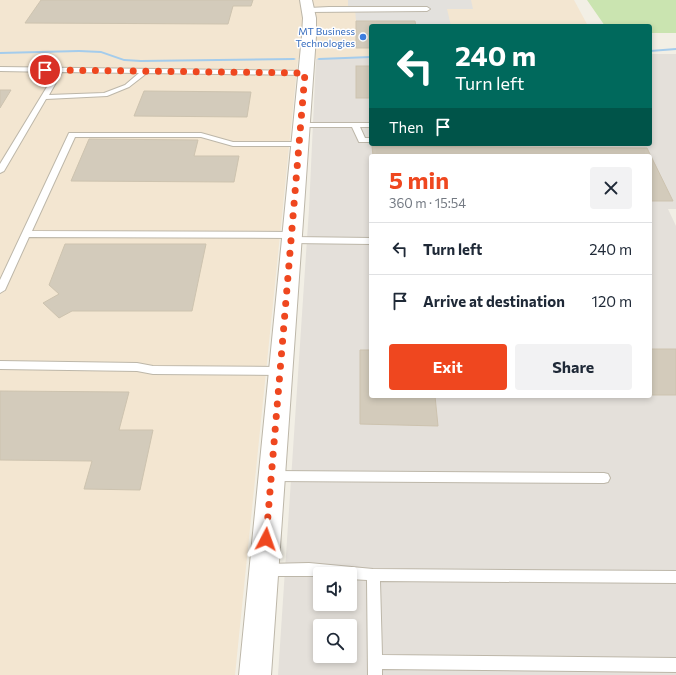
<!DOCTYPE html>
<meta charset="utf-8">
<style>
body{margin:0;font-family:Commissioner,sans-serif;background:#f2f2f3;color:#1f2937;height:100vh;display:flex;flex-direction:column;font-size:15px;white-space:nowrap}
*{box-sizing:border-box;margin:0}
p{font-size:13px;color:#747a83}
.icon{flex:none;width:22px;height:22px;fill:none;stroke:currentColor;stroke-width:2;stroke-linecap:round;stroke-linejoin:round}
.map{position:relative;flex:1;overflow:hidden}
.side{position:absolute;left:369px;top:154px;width:283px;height:244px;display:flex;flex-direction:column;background:#fff;border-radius:4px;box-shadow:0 2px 6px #0003}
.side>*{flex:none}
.banner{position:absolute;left:369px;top:24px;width:283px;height:122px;border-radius:4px;box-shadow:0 2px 6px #0003;background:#00695c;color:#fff;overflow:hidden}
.buttons{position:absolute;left:313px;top:567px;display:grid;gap:8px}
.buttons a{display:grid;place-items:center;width:44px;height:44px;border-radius:4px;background:#fff;box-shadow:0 2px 6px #0003;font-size:20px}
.pin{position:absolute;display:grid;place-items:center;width:34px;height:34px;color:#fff;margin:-17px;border:2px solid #fff;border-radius:50%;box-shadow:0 1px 4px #0007}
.me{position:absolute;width:44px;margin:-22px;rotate:4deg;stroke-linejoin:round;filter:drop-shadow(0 0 3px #0008)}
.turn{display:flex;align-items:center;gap:14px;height:84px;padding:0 20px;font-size:18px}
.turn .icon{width:52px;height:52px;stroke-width:2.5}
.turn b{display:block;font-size:28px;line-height:34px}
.then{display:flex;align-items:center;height:38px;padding:0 20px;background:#0003;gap:8px;font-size:15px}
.round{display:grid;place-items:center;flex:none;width:42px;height:42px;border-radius:4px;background:#f2f2f3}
.overview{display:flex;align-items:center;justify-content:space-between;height:68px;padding:0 20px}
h1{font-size:24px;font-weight:700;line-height:30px;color:#ef471f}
.button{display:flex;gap:8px;margin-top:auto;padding:8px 20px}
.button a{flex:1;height:46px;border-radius:4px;background:#ef471f;color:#fff;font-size:16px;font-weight:700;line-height:46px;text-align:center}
.button a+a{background:#f2f2f3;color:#1f2937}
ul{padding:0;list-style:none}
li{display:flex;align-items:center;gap:12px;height:52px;padding:0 20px;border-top:1px solid #e0e1e3}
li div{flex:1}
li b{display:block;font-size:15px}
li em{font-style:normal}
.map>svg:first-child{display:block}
.commercial{fill:#f3e6d1}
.industrial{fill:#e4e0da;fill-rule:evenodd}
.green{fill:#cae4b0}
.parking{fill:#e3e1dd}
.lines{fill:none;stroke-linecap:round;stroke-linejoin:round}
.stream{fill:#a4ccec;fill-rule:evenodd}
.building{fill:#d3cbbb;stroke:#cdc3af}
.service-casing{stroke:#bdb7a9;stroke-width:2}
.tertiary-casing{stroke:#bdb7a9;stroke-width:2}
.service{fill:#fff;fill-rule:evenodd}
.tertiary{fill:#fff;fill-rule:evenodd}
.route{stroke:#ef471f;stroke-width:7;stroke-dasharray:0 12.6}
.shop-dot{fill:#3f7fe0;stroke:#fff;stroke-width:1.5}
.labels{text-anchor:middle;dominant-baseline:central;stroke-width:3;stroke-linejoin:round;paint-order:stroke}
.far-shop-label{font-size:10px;fill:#366cbe;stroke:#fff;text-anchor:end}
</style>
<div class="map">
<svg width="676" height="675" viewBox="0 0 676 675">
<rect width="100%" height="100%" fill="#f2efe5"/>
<polygon class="commercial" points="0,0 574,0 588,26 371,26 371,58 298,59 235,675 0,675"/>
<path class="industrial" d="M 650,54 L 676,54 L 676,209 L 668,209 L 676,226 L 676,675 L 278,675 L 309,209 L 316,59 L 371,58 L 371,144 L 650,144 ZM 371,156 L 650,156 L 650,396 L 371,396 ZM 320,574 L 350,574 L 350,604 L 320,604 ZM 320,626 L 350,626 L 350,656 L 320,656 Z"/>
<polygon class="green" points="587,0 676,0 676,33 650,33 650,26 605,26"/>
<polygon class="parking" points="348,0 471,0 473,9 447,9 451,26 416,26 415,21 356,21 355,9 348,9"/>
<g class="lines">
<g class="stream">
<polygon points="676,48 676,50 650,52 650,50"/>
<polygon points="79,50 101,51 124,59 141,60 294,58 296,59 294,60 141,62 124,61 101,53 79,52 0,54 0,52"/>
<polygon points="371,56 371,58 319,60 317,59 319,58"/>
</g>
</g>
<g class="building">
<polygon points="41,0 253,0 251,6 233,6 228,24 25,23"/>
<polygon points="356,21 415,21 416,26 371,26 371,48 356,48"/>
<rect x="356" y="66" width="15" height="32"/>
<polygon points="0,90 11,90 0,108"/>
<polygon points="144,91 251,92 247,117 134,116"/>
<polygon points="89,139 198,140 194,156 239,156 234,182 71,181"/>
<polygon points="372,146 647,148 673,201 650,201 650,156 373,156"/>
<polygon points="65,244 206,244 192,311 72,311 59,318 43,303 59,294 49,285"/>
<rect x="650" y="349" width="26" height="46"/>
<polygon points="360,350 371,350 371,396 435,396 438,426 360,424"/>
<polygon points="0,391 129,392 119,430 153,430 140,490 84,489 92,461 0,460"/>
</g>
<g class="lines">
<g class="service-casing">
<g id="service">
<polygon points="329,7 427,7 430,9 427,11 309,12 306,10 309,8"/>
<path d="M 0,67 L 305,71 L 308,73 L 305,75 L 147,73 L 129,87 L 107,96 L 46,99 L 4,171 L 0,173 L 0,164 L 56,72 L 0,71 ZM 62,72 L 139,73 L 125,85 L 104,93 L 49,95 Z"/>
<polygon points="298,123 371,123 371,127 360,127 365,138 371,138 371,142 359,142 352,127 301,127 297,125"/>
<polygon points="69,133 201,133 233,142 299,142 303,144 299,146 233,146 201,137 75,137 32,231 291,232 295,235 293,237 371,238 371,244 291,243 287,240 289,238 29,237 5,290 0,293 0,280"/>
<polygon points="0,361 137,363 153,366 280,367 284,368 285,371 284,374 280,375 153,374 137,371 0,369"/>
<polygon points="272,471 604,473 608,474 610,478 608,482 604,483 272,481 268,480 266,476 268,472"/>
<polygon points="309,563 373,569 676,571 676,583 380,581 382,655 676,658 676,672 382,669 382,675 368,675 367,580 350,579 350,574 320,574 320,576 266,576 261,574 260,570 261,566 266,564"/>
</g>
</g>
<g class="tertiary-casing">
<polygon id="tertiary" points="300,0 312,0 316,18 316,36 271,675 239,675 302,36 303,18"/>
</g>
<use href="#service" class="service"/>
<use href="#tertiary" class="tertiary"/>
</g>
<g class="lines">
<polyline class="route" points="45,70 305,73 266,539"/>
</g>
<circle class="shop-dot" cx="363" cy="37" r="4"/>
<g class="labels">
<g class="far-shop-label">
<text x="355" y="31">MT Business<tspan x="355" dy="12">Technologies</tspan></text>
</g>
</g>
</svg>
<div class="buttons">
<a><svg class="icon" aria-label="sound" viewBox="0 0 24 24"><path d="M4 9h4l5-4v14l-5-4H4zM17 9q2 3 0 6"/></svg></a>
<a><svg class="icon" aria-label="search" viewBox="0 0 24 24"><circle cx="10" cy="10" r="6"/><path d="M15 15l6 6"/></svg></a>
</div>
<div class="pin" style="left:45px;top:70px;background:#d93025"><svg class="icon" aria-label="arrive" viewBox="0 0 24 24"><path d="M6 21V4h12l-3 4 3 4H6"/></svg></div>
<svg class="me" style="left:266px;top:539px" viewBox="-20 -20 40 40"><path d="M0-17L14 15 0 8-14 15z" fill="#ef471f" stroke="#fff" stroke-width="4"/></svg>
<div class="banner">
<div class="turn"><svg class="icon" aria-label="left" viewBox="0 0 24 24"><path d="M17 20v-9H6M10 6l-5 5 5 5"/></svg><div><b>240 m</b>Turn left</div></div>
<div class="then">Then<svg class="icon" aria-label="arrive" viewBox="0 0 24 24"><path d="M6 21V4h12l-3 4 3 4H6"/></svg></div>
</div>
<section class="side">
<div class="overview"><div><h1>5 min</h1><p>360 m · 15:54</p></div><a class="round"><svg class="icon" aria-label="close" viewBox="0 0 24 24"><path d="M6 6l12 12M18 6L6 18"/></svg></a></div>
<ul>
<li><svg class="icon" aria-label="left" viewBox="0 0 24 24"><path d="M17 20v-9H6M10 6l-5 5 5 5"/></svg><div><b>Turn left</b></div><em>240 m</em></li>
<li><svg class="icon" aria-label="arrive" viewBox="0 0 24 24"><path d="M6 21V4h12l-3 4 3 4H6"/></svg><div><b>Arrive at destination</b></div><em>120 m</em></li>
</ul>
<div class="button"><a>Exit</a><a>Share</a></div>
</section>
</div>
